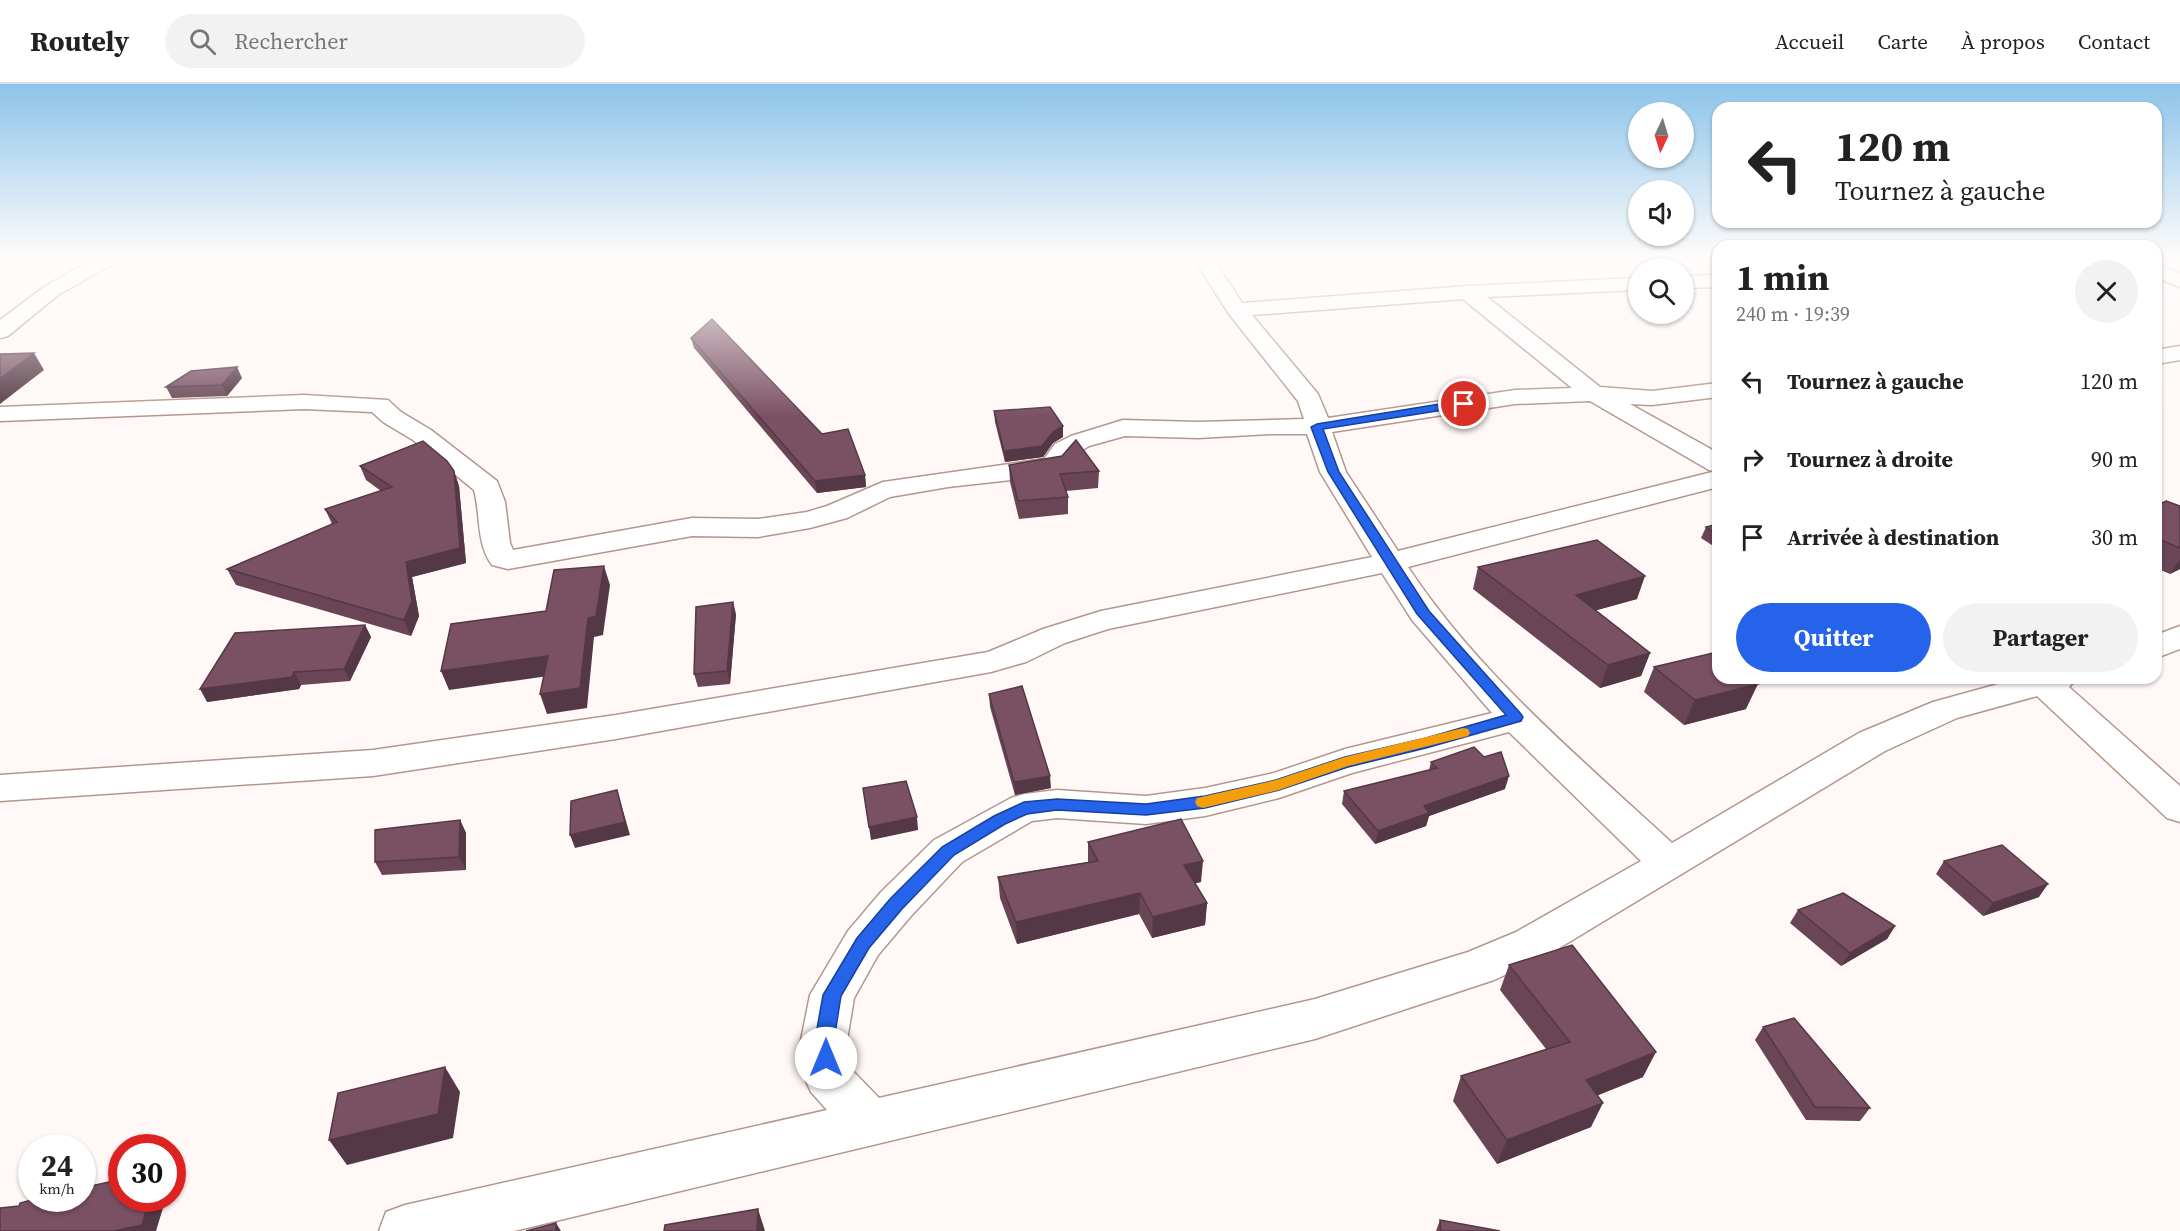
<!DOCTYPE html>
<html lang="fr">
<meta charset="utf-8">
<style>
body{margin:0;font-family:"Source Serif 4",serif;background:#f2f2f2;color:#222;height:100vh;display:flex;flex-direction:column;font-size:22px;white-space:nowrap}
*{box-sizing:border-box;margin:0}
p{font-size:20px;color:#767676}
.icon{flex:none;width:33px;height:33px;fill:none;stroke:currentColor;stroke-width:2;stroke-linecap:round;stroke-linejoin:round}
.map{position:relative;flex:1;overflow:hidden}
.sheet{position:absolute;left:1712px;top:156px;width:450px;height:444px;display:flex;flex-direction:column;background:#fff;border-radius:18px;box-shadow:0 2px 4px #0004}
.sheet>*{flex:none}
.guide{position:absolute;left:1712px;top:18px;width:450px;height:126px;border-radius:18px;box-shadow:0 2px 4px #0004;background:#fff;color:#222;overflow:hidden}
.needle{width:39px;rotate:184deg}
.controls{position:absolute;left:1628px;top:18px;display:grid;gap:12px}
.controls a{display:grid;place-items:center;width:66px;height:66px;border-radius:50%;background:#fff;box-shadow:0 2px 4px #0004;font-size:30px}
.speed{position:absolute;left:18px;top:1050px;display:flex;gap:12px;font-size:30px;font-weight:700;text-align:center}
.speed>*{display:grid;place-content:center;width:78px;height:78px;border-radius:50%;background:#fff;box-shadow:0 2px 4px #0004;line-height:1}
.speed small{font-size:15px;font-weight:400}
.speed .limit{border:9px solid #d22;background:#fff;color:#111}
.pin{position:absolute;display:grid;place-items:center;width:51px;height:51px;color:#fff;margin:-26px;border:3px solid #fff;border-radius:50%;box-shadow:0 2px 6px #0007}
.me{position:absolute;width:66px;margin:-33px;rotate:0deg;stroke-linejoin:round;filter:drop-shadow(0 0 4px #0008)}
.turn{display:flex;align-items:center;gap:21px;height:126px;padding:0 24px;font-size:27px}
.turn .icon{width:78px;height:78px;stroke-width:2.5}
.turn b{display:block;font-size:42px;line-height:51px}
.round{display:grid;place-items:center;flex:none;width:63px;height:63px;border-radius:32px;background:#f2f2f2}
.overview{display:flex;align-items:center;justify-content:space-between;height:102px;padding:0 24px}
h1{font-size:36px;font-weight:700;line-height:45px}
.action{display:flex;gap:12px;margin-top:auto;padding:12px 24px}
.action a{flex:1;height:69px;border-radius:36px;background:#2563eb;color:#fff;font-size:24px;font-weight:700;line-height:69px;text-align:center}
.action a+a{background:#f2f2f2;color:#222}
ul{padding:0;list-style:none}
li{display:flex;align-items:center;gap:18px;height:78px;padding:0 24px}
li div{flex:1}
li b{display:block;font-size:22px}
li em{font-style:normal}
header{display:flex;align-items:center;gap:36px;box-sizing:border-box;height:84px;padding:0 30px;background:#fff;border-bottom:2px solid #e0e0e0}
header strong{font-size:28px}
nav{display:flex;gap:33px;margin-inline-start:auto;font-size:21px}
.search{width:420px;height:54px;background:#f2f2f2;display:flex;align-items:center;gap:15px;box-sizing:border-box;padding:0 21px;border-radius:33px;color:#767676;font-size:22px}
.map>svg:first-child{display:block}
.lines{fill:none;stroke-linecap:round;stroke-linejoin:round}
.street-casing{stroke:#b4978c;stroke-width:3}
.street{fill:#fff;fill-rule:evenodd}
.wall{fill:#694555}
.shaded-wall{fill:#553845}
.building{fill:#7a5063;stroke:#553845;stroke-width:1.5}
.route{fill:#2563eb;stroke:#184099;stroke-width:1.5}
.slow{fill:#f59e0b}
</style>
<header>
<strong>Routely</strong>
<div class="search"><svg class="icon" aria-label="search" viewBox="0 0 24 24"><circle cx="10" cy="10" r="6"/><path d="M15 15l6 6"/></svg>Rechercher</div>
<nav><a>Accueil</a><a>Carte</a><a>À propos</a><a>Contact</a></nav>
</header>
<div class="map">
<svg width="2180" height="1147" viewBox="0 0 2180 1147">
<rect width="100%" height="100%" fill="#fff8f6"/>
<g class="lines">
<g class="street-casing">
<g id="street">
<polygon points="99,172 123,172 120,176 58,211 8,252 0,254 0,236 44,203"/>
<path d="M 1192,172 L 1212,172 L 1242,219 L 1468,202 L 1638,194 L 1638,206 L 1487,213 L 1600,303 L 1652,307 L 1718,299 L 1718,313 L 1652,321 L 1630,320 L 1718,369 L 1718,403 L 1408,483 C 1478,589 1579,673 1672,759 L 1859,649 L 1933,618 L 2020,594 L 2077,594 L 2069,603 L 2180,702 L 2180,738 L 2167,734 L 2037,612 L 1957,634 L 1885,667 L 1546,872 L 1494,896 L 1315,955 L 514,1147 L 379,1147 L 386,1128 L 405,1121 L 827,1026 L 811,1008 L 804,993 L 801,956 L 810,911 L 848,847 L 881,808 L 934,756 L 1011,714 L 1024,710 L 1057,706 L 1146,712 L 1205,704 L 1274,689 L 1345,665 L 1492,629 L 1412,536 L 1382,489 L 1108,545 L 1065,559 L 1026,578 L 991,588 L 616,655 L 373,692 L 0,717 L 0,691 L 373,666 L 616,631 L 988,568 L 1043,545 L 1101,527 L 1372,473 L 1320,388 L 1307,350 L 1270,350 L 1198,354 L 1125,352 L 1089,362 L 1073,372 L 1062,387 L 1038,393 L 948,403 L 890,413 L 847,434 L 810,444 L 758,453 L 692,452 L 508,485 L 492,481 C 476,459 481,432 474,406 L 413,356 L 383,338 L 372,328 L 304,325 L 0,337 L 0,323 L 304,311 L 388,316 L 401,328 L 431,346 L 497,397 L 505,418 L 510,459 L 513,466 L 692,434 L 758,435 L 807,428 L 827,422 L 883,398 L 1044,375 L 1055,360 L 1071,352 L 1123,336 L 1198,338 L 1304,335 L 1298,317 L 1229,230 ZM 1463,215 L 1572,304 L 1515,306 L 1328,334 L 1318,310 L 1252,231 ZM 1590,317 L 1709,386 L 1716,387 L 1398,467 L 1346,388 L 1332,348 L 1515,320 ZM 1509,648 L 1641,777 L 1516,848 L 1468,868 L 1315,915 L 879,1014 L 850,984 L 847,956 L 854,914 L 878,871 L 911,832 L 962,778 L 1032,737 L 1057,734 L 1146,740 L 1205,732 L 1279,714 L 1352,689 Z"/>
<polygon points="2156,180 2180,189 2180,203 2156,193"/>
<polygon points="1718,191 1718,203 1683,204 1683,192"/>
<polygon points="2180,262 2180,276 2156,280 2156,266"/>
<polygon points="2180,542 2180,565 2156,574 2156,551"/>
</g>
</g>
<use href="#street" class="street"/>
</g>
<g class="wall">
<polygon points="691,254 822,350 865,391 866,403 817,409 694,264"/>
<polygon points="242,294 227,312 172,314 166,303"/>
<polygon points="994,327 1063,342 1063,353 1053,359 1043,373 1005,378 995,338"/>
<polygon points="1009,381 1099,387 1098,404 1066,407 1068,413 1068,430 1019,435 1010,398"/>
<polygon points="360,382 454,387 459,402 466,479 412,493 419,532 411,552 236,501 227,485 332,440 325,425 381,407 366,396"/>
<polygon points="2156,422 2180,422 2180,485 2170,490 2156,484"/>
<polygon points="1718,440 1718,465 1701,454 1706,443"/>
<polygon points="1478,483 1637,515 1596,526 1650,569 1641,592 1600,604 1473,505"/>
<polygon points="736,530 730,600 698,603 694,590"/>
<polygon points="365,541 371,553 350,597 301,601 299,605 207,618"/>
<polygon points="1654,583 1746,625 1684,641 1644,608"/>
<polygon points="989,610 1051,704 1015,711 990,623"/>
<polygon points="1431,678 1505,705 1429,732 1426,742 1375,760 1342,720 1344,707 1429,686"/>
<polygon points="460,736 466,749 466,786 382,791 375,778"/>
<polygon points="1088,758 1201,798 1195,799 1207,819 1205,841 1152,854 1139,830 1017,860 1000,814 998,793 1088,778"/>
<polygon points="1944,777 2039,813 1983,832 1936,790"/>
<polygon points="1798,826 1895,842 1887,855 1841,882 1790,839"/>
<polygon points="1509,881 1643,993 1598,1011 1591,1043 1497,1080 1453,1017 1461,992 1546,965 1500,906"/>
<polygon points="1763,943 1870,1024 1860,1037 1806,1036 1755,956"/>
<polygon points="1440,1136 1500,1147 1436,1147"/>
</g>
<g class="shaded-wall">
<polygon points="34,269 44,286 0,320 0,295"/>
<polygon points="237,283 242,294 227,312 222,301"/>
<polygon points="1063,342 1063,353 1053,359 1043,373 1005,378 1004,367 1053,348"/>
<polygon points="454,387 459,402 466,479 412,493 419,532 411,552 404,536 406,478"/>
<polygon points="865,391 866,403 817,409 815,397"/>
<polygon points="2180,476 2180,485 2170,490"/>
<polygon points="604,482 610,501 603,551 594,553 587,624 547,630 540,610 588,534"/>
<polygon points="1645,492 1637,515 1569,534 1576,511"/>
<polygon points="733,518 736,530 730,600 727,587"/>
<polygon points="365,541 371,553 350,597 344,585"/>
<polygon points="1650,569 1641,592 1600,604 1608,581"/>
<polygon points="548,572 555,591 449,606 441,587"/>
<polygon points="294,588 301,601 299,605 207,618 200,605"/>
<polygon points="1758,600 1746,625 1684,641 1695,616"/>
<polygon points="1050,692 1051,704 1015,711 1014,698"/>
<polygon points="1509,692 1505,705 1429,732 1426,742 1375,760 1378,747 1424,722"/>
<polygon points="617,706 630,751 575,764 570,751"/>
<polygon points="917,733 918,746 871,756 869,743"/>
<polygon points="460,736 466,749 466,786 459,773"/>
<polygon points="1203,777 1201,798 1182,802 1184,781"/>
<polygon points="2048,800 2039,813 1983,832 1993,819"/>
<polygon points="1140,809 1139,830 1017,860 1016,838"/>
<polygon points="1207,819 1205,841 1152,854 1153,833"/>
<polygon points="1895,842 1887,855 1841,882 1850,869"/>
<polygon points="1656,968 1643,993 1574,1021 1586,996"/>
<polygon points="445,983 460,1008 453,1054 347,1081 329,1056"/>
<polygon points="1603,1019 1591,1043 1497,1080 1507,1056"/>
<polygon points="150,1114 166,1114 156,1147 113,1147"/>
<polygon points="758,1125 765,1147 757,1147"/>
<polygon points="556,1139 561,1147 556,1147"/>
</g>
<g class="building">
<polygon points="712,235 822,350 848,345 865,391 815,397 691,254"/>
<polygon points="34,269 0,295 0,270"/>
<polygon points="237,283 222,301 166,303 191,287"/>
<polygon points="1050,323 1063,342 1053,348 1042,362 1004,367 994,327"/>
<polygon points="1076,356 1099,387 1060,390 1068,413 1018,417 1009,381 1062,372"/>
<polygon points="423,357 447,377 454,387 460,464 406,478 412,517 404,536 227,485 337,438 325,425 392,403 360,382"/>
<polygon points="2166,417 2180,422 2180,464 2156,454 2156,422"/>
<polygon points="1718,440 1718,451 1706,443"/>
<polygon points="1597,456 1645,492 1576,511 1650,569 1608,581 1478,483"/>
<polygon points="604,482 596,532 588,534 580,604 540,610 548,572 441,587 451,540 546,527 554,486"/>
<polygon points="733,518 727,587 694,590 696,523"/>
<polygon points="365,541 344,585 294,588 292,593 200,605 235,549"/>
<polygon points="1713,569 1718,572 1718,594 1749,594 1758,600 1695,616 1654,583"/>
<polygon points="1022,602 1050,692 1014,698 989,610"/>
<polygon points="1474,663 1484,673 1501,668 1509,692 1424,722 1429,729 1378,747 1344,707 1437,684 1431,678"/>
<polygon points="906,697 917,733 869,743 863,704"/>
<polygon points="617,706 625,738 570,751 571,717"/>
<polygon points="1181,735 1203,777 1184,781 1207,819 1153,833 1140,809 1016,838 998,793 1098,777 1088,758"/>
<polygon points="460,736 459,773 375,778 375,746"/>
<polygon points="2002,761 2048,800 1993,819 1944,777"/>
<polygon points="1843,809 1895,842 1850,869 1798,826"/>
<polygon points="1572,861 1656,968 1586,996 1603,1019 1507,1056 1461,992 1570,958 1509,881"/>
<polygon points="1794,934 1870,1024 1815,1023 1763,943"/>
<polygon points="445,983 438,1030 329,1056 338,1009"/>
<polygon points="122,1095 122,1114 150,1114 142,1141 113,1147 0,1147 0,1124 19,1122 20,1119 39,1114 82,1114 82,1104"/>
<polygon points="758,1125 757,1147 664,1147 665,1141"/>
<polygon points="1440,1136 1500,1147 1441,1147"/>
<polygon points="556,1139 556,1147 526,1147"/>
</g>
<linearGradient id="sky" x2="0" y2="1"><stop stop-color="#8cc4ea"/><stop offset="0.52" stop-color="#fffcfb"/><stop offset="1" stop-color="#fffcfb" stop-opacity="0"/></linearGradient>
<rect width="2180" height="333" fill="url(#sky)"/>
<polygon class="route" points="1464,316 1468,317 1468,322 1323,345 1339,388 1429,527 1521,630 1523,633 1521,637 1426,664 1348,683 1279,706 1205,724 1146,731 1057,726 1027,730 1005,740 954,771 902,825 869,864 841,912 834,956 836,974 833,980 826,983 819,980 815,956 823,911 857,854 890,815 942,763 994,732 1024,718 1057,715 1146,720 1205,712 1276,696 1345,673 1426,654 1506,631 1417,530 1328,388 1311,343 1317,340"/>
<polygon class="slow" points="1463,644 1468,645 1470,649 1468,652 1348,682 1279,706 1203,724 1197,722 1195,718 1197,714 1276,696 1345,673"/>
</svg>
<div class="controls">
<a><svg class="needle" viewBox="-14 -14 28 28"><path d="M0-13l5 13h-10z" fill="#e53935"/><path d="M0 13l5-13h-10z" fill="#767676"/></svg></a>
<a><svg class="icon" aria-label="sound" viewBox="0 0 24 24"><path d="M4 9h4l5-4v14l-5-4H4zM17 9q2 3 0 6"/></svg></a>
<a><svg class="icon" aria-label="search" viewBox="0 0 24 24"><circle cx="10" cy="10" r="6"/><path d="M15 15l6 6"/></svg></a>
</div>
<div class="speed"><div>24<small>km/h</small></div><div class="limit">30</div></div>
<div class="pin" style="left:1464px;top:320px;background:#d93025"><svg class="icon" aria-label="arrive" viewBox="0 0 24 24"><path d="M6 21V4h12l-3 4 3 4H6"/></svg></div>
<svg class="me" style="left:826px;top:974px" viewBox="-20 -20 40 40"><circle r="19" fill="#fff"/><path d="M0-13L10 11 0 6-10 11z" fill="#2563eb"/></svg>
<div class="guide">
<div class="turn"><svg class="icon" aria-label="left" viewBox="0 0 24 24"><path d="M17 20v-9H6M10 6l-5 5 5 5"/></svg><div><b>120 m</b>Tournez à gauche</div></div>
</div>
<section class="sheet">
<div class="overview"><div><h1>1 min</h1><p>240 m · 19:39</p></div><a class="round"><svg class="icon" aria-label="close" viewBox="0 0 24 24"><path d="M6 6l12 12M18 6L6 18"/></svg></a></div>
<ul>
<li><svg class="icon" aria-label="left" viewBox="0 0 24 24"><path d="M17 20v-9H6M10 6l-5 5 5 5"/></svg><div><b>Tournez à gauche</b></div><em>120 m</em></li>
<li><svg class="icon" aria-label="right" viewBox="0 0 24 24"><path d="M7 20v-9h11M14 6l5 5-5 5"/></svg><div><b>Tournez à droite</b></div><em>90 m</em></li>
<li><svg class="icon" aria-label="arrive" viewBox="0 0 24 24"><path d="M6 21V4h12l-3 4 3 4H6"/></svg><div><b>Arrivée à destination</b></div><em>30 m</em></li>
</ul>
<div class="action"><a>Quitter</a><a>Partager</a></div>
</section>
</div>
